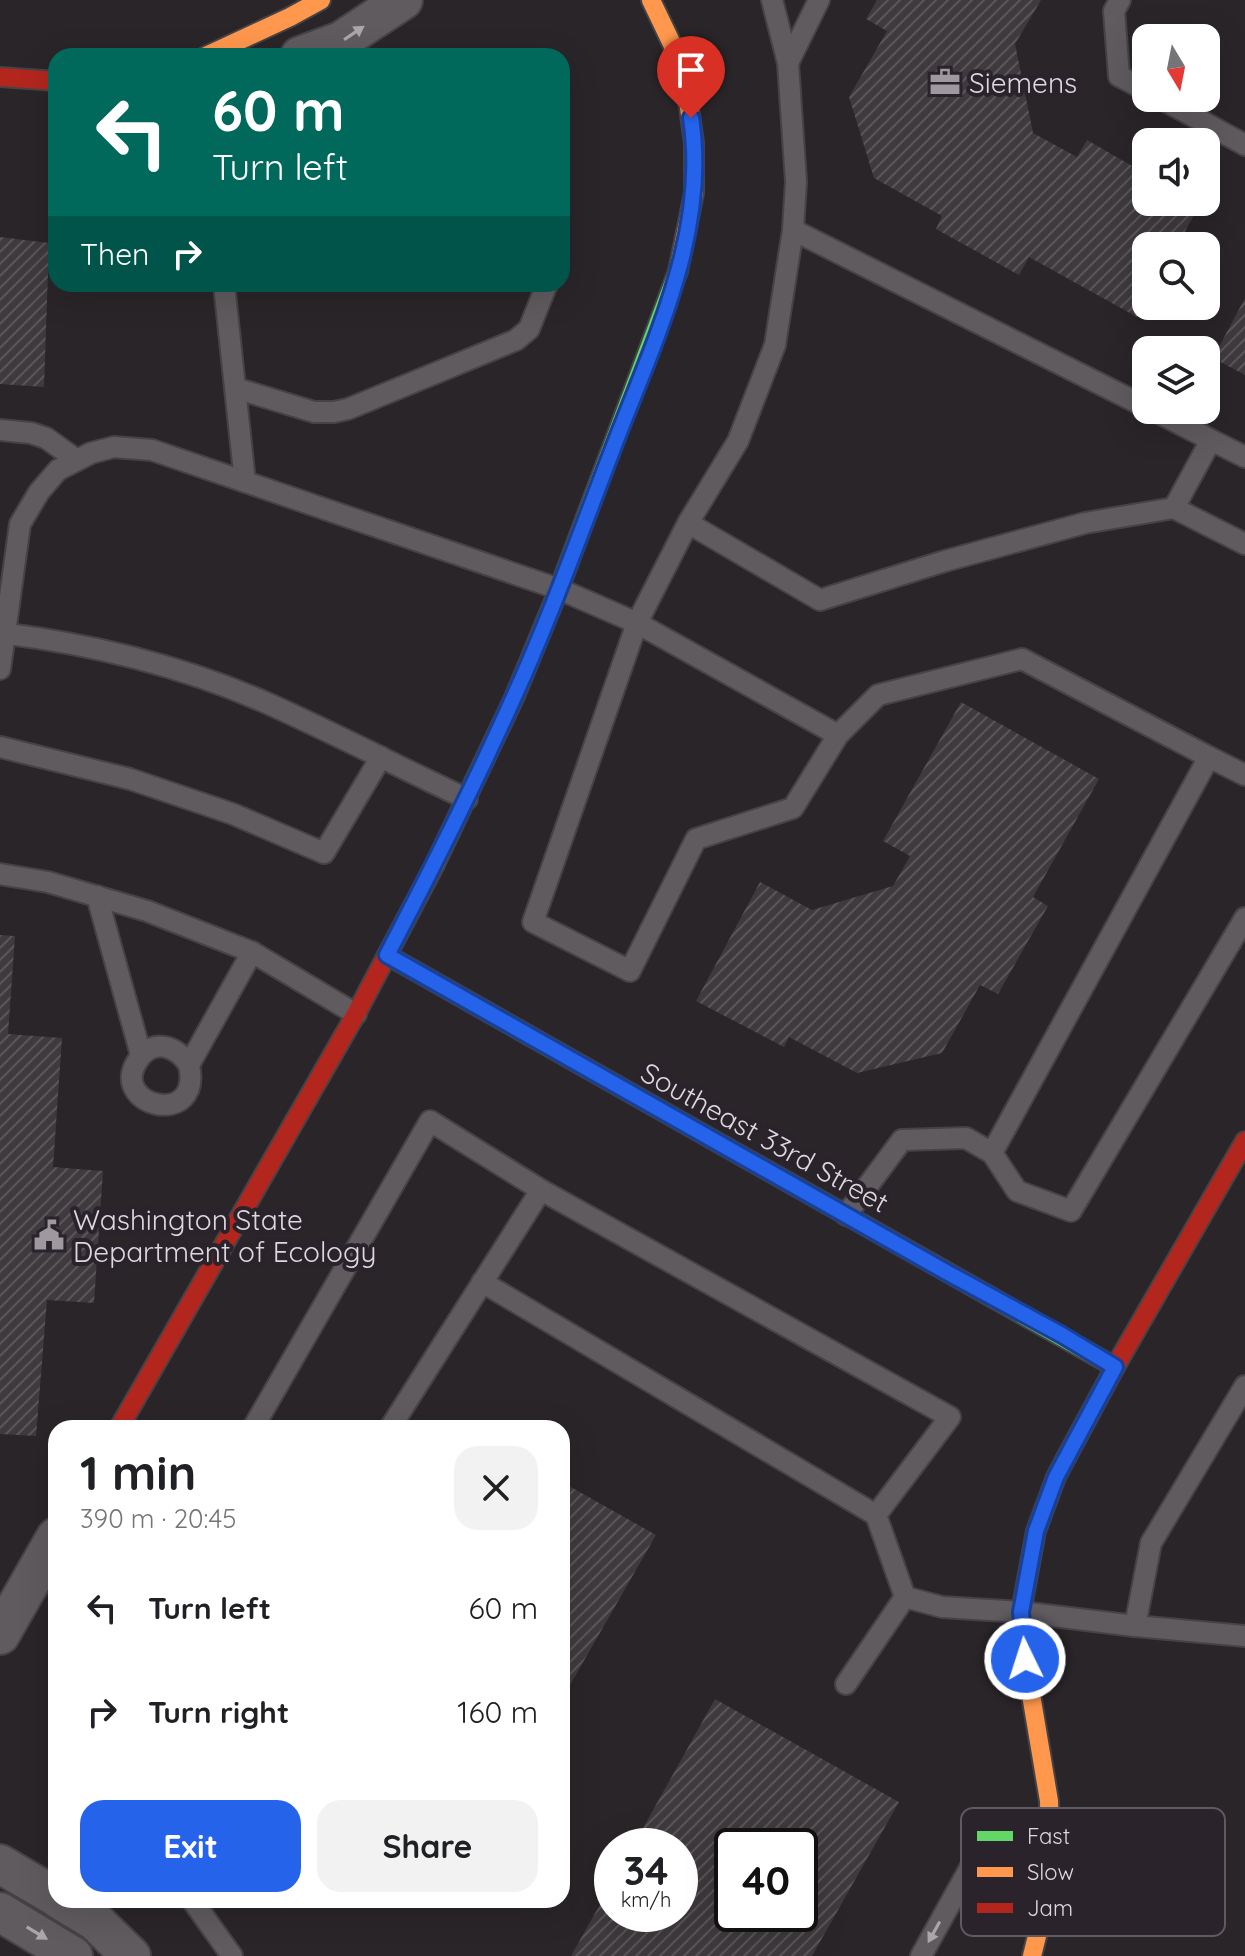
<!DOCTYPE html>
<meta charset="utf-8">
<style>
body{margin:0;font-family:Quicksand,sans-serif;background:#f2f2f2;color:#202124;height:100vh;display:flex;flex-direction:column;font-size:30px;white-space:nowrap}
*{box-sizing:border-box;margin:0}
p{font-size:26px;color:#757577}
.icon{flex:none;width:44px;height:44px;fill:none;stroke:currentColor;stroke-width:2;stroke-linecap:round;stroke-linejoin:round}
.map{position:relative;flex:1;overflow:hidden}
.sheet{position:absolute;left:48px;top:1420px;width:522px;height:488px;display:flex;flex-direction:column;background:#fff;border-radius:24px;box-shadow:0 8px 32px #0002}
.sheet>*{flex:none}
.hud{position:absolute;left:48px;top:48px;width:522px;height:244px;border-radius:24px;box-shadow:0 8px 32px #0002;background:#00695c;color:#fff;overflow:hidden}
.needle{width:52px;rotate:170deg}
.fabs{position:absolute;left:1132px;top:24px;display:grid;gap:16px}
.fabs a{display:grid;place-items:center;width:88px;height:88px;border-radius:16px;background:#fff;box-shadow:0 8px 32px #0002;font-size:40px}
.speed{position:absolute;left:594px;top:1828px;display:flex;gap:16px;font-size:40px;font-weight:700;text-align:center}
.speed>*{display:grid;place-content:center;width:104px;height:104px;border-radius:50%;background:#fff;box-shadow:0 8px 32px #0002;line-height:1}
.speed small{font-size:20px;font-weight:400}
.speed .limit{border:4px solid #111;border-radius:12px;background:#fff;color:#111}
.pin{position:absolute;display:grid;place-items:center;width:68px;height:68px;color:#fff;margin:-82px -34px;border-radius:50% 50% 50% 0;rotate:-45deg;box-shadow:0 0 8px #0007}
.pin .icon{rotate:45deg}
.me{position:absolute;width:88px;margin:-44px;rotate:356deg;stroke-linejoin:round;filter:drop-shadow(0 0 6px #0008)}
.turn{display:flex;align-items:center;gap:28px;height:168px;padding:0 32px;font-size:36px}
.turn .icon{width:104px;height:104px;stroke-width:2.5}
.turn b{display:block;font-size:56px;line-height:68px}
.then{display:flex;align-items:center;height:76px;padding:0 32px;background:#0003;gap:16px;font-size:30px}
.round{display:grid;place-items:center;flex:none;width:84px;height:84px;border-radius:24px;background:#f2f2f2}
.headline{display:flex;align-items:center;justify-content:space-between;height:136px;padding:0 32px}
h1{font-size:48px;font-weight:700;line-height:60px}
.cta{display:flex;gap:16px;margin-top:auto;padding:16px 32px}
.cta a{flex:1;height:92px;border-radius:24px;background:#2563eb;color:#fff;font-size:32px;font-weight:700;line-height:92px;text-align:center}
.cta a+a{background:#f2f2f2;color:#202124}
ul{padding:0;list-style:none}
li{display:flex;align-items:center;gap:24px;height:104px;padding:0 32px}
li div{flex:1}
li b{display:block;font-size:30px}
li em{font-style:normal}
.map>svg:first-child{display:block}
.building{fill:url(#building-hatch);fill-rule:evenodd}
.lines{fill:none;stroke-linecap:round;stroke-linejoin:round}
.lane-casing{stroke:#464346;stroke-width:24}
.street-casing{stroke:#464346;stroke-width:42}
.fast-casing{stroke:#464346;stroke-width:22}
.slow-casing{stroke:#464346;stroke-width:22}
.jam-casing{stroke:#464346;stroke-width:22}
.lane{stroke:#5f5b5f;stroke-width:20}
.street{stroke:#5f5b5f;stroke-width:38}
.fast{stroke:#63d668;stroke-width:18}
.slow{stroke:#ff974d;stroke-width:18}
.jam{stroke:#b3261e;stroke-width:18}
.oneway{fill:#aba6ab}
.route-casing{stroke:#184099;stroke-width:20}
.route{stroke:#2563eb;stroke-width:14}
.labels{text-anchor:middle;dominant-baseline:central;stroke-width:8;stroke-linejoin:round;paint-order:stroke}
.poi-label{font-size:28px;fill:#ddd8dd;stroke:#2a232b;text-anchor:start}
.street-label{font-size:28px;fill:#ddd8dd;stroke:#2a232b}
.key{fill:#2a232b;stroke:#605960;stroke-width:2}
.key-label{font-size:22px;fill:#ddd8dd}
</style>
<div class="map">
<svg width="1245" height="1956" viewBox="0 0 1245 1956">
<defs>
<pattern id="building-hatch" width="6" height="6" patternUnits="userSpaceOnUse" patternTransform="scale(2)"><rect width="6" height="6" fill="#3e3a3e"/><path d="M-1 1l2-2M0 6l6-6M5 7l2-2" fill="none" stroke="#595659"/></pattern>
</defs>
<rect width="100%" height="100%" fill="#292529"/>
<g class="building">
<polygon points="877,0 1041,0 1015,44 1033,133 1077,157 1087,140 1146,174 1146,202 1197,202 1200,204 1177,246 1146,246 1146,301 1137,317 1029,257 1019,275 936,229 942,216 874,178 849,97 887,31 866,19"/>
<polygon points="0,237 49,243 44,387 0,384"/>
<polygon points="1245,298 1245,375 1213,358"/>
<polygon points="961,702 1099,779 1033,897 1048,906 998,994 980,985 942,1053 857,1073 789,1037 784,1047 696,1001 760,882 812,910 893,886 910,856 883,841"/>
<polygon points="0,935 15,936 8,1034 62,1038 53,1167 103,1171 94,1303 47,1300 36,1436 0,1434"/>
<polygon points="562,1482 656,1535 562,1699"/>
<path d="M 715,1699 L 899,1802 L 812,1956 L 571,1956 L 612,1883 L 612,1914 L 680,1914 L 680,1846 L 633,1846 ZM 732,1846 L 800,1846 L 800,1914 L 732,1914 Z"/>
</g>
<g class="lines">
<g class="lane-casing">
<g id="lane">
<polyline points="772,0 788,63 796,182 793,230 775,345 738,441 688,523 637,623 533,922 630,971 696,839 793,808 838,735 878,695 1022,659 1209,757 992,1153 966,1138 902,1140 846,1215"/>
<polyline points="1120,0 1114,11 1119,76 1146,90"/>
<polyline points="788,63 819,0"/>
<polyline points="1160,98 1245,145"/>
<polyline points="793,230 1146,407"/>
<polyline points="224,284 245,482"/>
<polyline points="235,388 314,412 334,412 348,409 516,340 529,329 547,284"/>
<polyline points="0,430 31,433 46,438 77,460"/>
<polyline points="1211,440 1245,457"/>
<polyline points="1174,508 1245,544"/>
<polyline points="688,523 820,600 945,561 1085,523 1174,508 1211,440 1153,410"/>
<path d="M 0,633 C 91,644 185,667 269,704 C 336,734 401,768 467,799"/>
<polyline points="0,669 20,524 39,492 58,470 91,453 114,447 152,450 559,589 637,623 838,735"/>
<polyline points="0,747 130,779 233,814 324,853 381,757"/>
<polyline points="1209,757 1245,775"/>
<polyline points="0,874 48,882 147,911 252,952 356,1014"/>
<polyline points="97,896 141,1055"/>
<path d="M 189,1065 C 176,1045 152,1038 138,1060 C 107,1106 203,1130 189,1065 L 252,952"/>
<polyline points="992,1153 1017,1191 1071,1211 1245,918"/>
<polyline points="541,1190 950,1417 876,1515"/>
<polyline points="482,1282 876,1515 905,1597 942,1607 1021,1612 1135,1626 1245,1636"/>
<polyline points="253,1428 430,1121 541,1190 390,1428"/>
<polyline points="1135,1626 1151,1543 1245,1386"/>
<polyline points="846,1684 905,1597"/>
<polyline points="192,1900 232,1956"/>
<polyline points="921,1956 976,1857 1000,1847 1050,1845"/>
</g>
</g>
<g class="street-casing">
<g id="street">
<polyline points="300,56 341,41 403,0"/>
<polyline points="0,1635 56,1537"/>
<polyline points="0,1864 56,1897"/>
<polyline points="60,1900 95,1921 131,1956"/>
<polyline points="0,1912 73,1956"/>
</g>
</g>
<g class="fast-casing">
<g id="fast">
<polyline points="434,866 514,698 559,589 678,271"/>
<polyline points="724,1146 1115,1367"/>
</g>
</g>
<g class="slow-casing">
<g id="slow">
<polyline points="651,0 672,44 687,94 694,143 694,193 678,271"/>
<polyline points="206,56 290,17 321,0"/>
<polyline points="1032,1956 1039,1928 1047,1878 1050,1845 1049,1801 1025,1659 1021,1612 1036,1531 1056,1477 1066,1458"/>
</g>
</g>
<g class="jam-casing">
<g id="jam">
<polyline points="0,77 56,81"/>
<polyline points="387,955 724,1146"/>
<polyline points="119,1428 356,1014 434,866"/>
<polyline points="1066,1458 1115,1367 1245,1141"/>
</g>
</g>
<use href="#lane" class="lane"/>
<use href="#street" class="street"/>
<use href="#fast" class="fast"/>
<use href="#slow" class="slow"/>
<use href="#jam" class="jam"/>
</g>
<defs><path id="oneway-solid" d="M-6-.8H1V-3.2L6.5 0L1 3.2V.8H-6Z" transform="scale(2)"/></defs>
<g class="oneway">
<use href="#oneway-solid" transform="translate(354 33) rotate(-34)"/>
<use href="#oneway-solid" transform="translate(934 1932) rotate(119)"/>
<use href="#oneway-solid" transform="translate(37 1933) rotate(31)"/>
</g>
<g class="lines">
<g class="route-casing">
<path id="route" d="M 691,118 C 709,234 652,345 612,451 C 580,534 550,618 513,699 C 474,786 431,871 387,955 L 948,1273 L 1062,1335 L 1115,1367 L 1056,1477 L 1036,1531 L 1021,1612 L 1025,1659"/>
</g>
<use href="#route" class="route"/>
</g>
<defs>
<g id="office-bare" transform="scale(2.4)"><path d="M-6-3h4V-5.5h4V-3h4V5H-6ZM-1-4.5V-3h2v-1.5ZM-6 0V1H6V0Z" fill="#9e999e" stroke="#2a232b" stroke-width="2.5" paint-order="stroke"/></g>
<g id="civic-bare" transform="scale(2.4)"><path d="M-.6-6.5H3V-4.5H.6V-3L4-1V1h2V6H-6V1h2V-1L-.6-3ZM-1.2 2.5V6h2.4V2.5Z" fill="#9e999e" stroke="#2a232b" stroke-width="2.5" paint-order="stroke"/></g>
</defs>
<g fill-rule="evenodd">
<use href="#office-bare" x="945" y="82"/>
<use href="#civic-bare" x="49" y="1235"/>
</g>
<g class="labels">
<g class="poi-label">
<text x="969" y="82">Siemens</text>
<text x="73" y="1219">Washington State<tspan x="73" dy="32">Department of Ecology</tspan></text>
</g>
<g class="street-label">
<text transform="translate(765 1137) rotate(29)">Southeast 33rd Street</text>
</g>
</g>
<rect x="961" y="1808" width="264" height="128" rx="12" class="key"/>
<rect x="977" y="1831" width="36" height="10" fill="#63d668"/>
<rect x="977" y="1867" width="36" height="10" fill="#ff974d"/>
<rect x="977" y="1903" width="36" height="10" fill="#b3261e"/>
<g class="key-label">
<text x="1027" y="1844">Fast</text>
<text x="1027" y="1880">Slow</text>
<text x="1027" y="1916">Jam</text>
</g>
</svg>
<div class="fabs">
<a><svg class="needle" viewBox="-14 -14 28 28"><path d="M0-13l5 13h-10z" fill="#e53935"/><path d="M0 13l5-13h-10z" fill="#757577"/></svg></a>
<a><svg class="icon" aria-label="sound" viewBox="0 0 24 24"><path d="M4 9h4l5-4v14l-5-4H4zM17 9q2 3 0 6"/></svg></a>
<a><svg class="icon" aria-label="search" viewBox="0 0 24 24"><circle cx="10" cy="10" r="6"/><path d="M15 15l6 6"/></svg></a>
<a><svg class="icon" aria-label="layers" viewBox="0 0 24 24"><path d="M12 4l9 5-9 5-9-5zM3 14l9 5 9-5"/></svg></a>
</div>
<div class="speed"><div>34<small>km/h</small></div><div class="limit">40</div></div>
<div class="pin" style="left:691px;top:118px;background:#d93025"><svg class="icon" aria-label="arrive" viewBox="0 0 24 24"><path d="M6 21V4h12l-3 4 3 4H6"/></svg></div>
<svg class="me" style="left:1025px;top:1659px" viewBox="-20 -20 40 40"><circle r="17" fill="#2563eb" stroke="#fff" stroke-width="3"/><path d="M0-11L8 9 0 5-8 9z" fill="#fff"/></svg>
<div class="hud">
<div class="turn"><svg class="icon" aria-label="left" viewBox="0 0 24 24"><path d="M17 20v-9H6M10 6l-5 5 5 5"/></svg><div><b>60 m</b>Turn left</div></div>
<div class="then">Then<svg class="icon" aria-label="right" viewBox="0 0 24 24"><path d="M7 20v-9h11M14 6l5 5-5 5"/></svg></div>
</div>
<section class="sheet">
<div class="headline"><div><h1>1 min</h1><p>390 m · 20:45</p></div><a class="round"><svg class="icon" aria-label="close" viewBox="0 0 24 24"><path d="M6 6l12 12M18 6L6 18"/></svg></a></div>
<ul>
<li><svg class="icon" aria-label="left" viewBox="0 0 24 24"><path d="M17 20v-9H6M10 6l-5 5 5 5"/></svg><div><b>Turn left</b></div><em>60 m</em></li>
<li><svg class="icon" aria-label="right" viewBox="0 0 24 24"><path d="M7 20v-9h11M14 6l5 5-5 5"/></svg><div><b>Turn right</b></div><em>160 m</em></li>
</ul>
<div class="cta"><a>Exit</a><a>Share</a></div>
</section>
</div>
